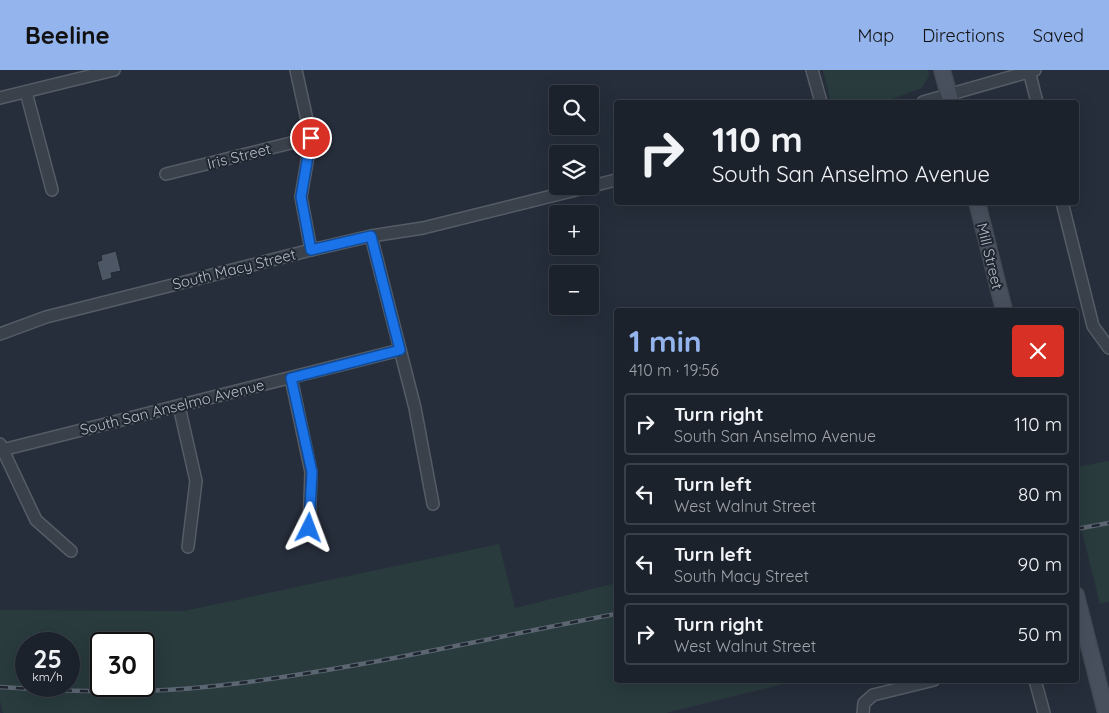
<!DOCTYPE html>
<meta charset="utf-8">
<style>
body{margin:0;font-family:Quicksand,sans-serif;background:#252a34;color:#f1f3f6;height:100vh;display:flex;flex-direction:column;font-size:19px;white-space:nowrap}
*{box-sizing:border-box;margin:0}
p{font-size:16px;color:#a0a4a9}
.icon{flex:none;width:28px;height:28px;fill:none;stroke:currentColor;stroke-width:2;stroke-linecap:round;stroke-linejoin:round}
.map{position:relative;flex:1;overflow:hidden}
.side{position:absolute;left:614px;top:238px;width:465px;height:375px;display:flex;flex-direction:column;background:#1c222c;border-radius:5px;box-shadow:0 5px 20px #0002,0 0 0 1px #3a3f48}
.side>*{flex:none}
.guide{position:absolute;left:614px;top:30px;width:465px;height:105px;border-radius:5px;box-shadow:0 5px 20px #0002,0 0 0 1px #3a3f48;background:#1c222c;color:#f1f3f6;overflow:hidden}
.controls{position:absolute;left:549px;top:15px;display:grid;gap:10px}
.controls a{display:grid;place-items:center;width:50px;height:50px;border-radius:5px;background:#1c222c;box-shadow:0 5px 20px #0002,0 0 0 1px #3a3f48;font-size:25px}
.speed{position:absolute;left:15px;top:562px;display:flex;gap:10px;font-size:25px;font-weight:700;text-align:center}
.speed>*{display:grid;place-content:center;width:65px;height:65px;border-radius:50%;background:#1c222c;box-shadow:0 5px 20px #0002,0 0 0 1px #3a3f48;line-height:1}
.speed small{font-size:12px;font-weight:400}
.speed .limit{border:2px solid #111;border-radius:8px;background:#fff;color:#111}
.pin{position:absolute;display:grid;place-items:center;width:42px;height:42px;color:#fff;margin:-21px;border:2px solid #fff;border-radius:50%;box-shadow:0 1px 5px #0007}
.me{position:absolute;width:55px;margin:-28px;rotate:3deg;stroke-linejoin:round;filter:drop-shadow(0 0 4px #0008)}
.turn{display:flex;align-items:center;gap:18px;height:105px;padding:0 15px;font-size:22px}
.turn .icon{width:65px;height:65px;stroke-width:2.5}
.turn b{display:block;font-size:35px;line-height:42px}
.round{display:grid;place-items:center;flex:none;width:52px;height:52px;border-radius:5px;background:#252a34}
.overview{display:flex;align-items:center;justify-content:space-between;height:85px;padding:0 15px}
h1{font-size:30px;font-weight:700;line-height:38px;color:#94b4ed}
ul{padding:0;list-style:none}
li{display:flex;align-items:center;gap:15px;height:62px;margin:0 10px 8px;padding:0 5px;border:2px solid #3a3f48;border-radius:5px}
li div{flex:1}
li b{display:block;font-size:19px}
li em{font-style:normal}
header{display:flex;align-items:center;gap:30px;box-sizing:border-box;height:70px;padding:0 25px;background:#94b4ed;color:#111}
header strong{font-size:24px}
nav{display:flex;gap:28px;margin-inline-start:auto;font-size:18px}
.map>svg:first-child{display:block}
.green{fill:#293b3d;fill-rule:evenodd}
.building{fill:#4d5664;stroke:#212832}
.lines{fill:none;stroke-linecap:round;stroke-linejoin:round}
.minor-casing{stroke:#555c66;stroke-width:14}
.secondary-casing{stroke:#434a54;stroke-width:18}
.minor{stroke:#3a414b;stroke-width:11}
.secondary{stroke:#48505e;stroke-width:15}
.rail-casing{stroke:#5c6572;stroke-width:4.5}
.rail{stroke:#1f2630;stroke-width:2.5;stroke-dasharray:8;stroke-linecap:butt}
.route-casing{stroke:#114b97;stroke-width:12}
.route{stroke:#1a73e8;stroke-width:9}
.labels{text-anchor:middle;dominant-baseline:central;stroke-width:4;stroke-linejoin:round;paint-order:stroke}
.street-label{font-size:15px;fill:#b6bcc7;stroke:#1f2630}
</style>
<header>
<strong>Beeline</strong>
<nav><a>Map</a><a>Directions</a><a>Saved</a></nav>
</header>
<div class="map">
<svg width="1109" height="643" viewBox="0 0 1109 643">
<rect width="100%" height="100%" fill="#262e3b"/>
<g class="green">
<polygon points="823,0 928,0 929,6 922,18 884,32 831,32"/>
<polygon points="1109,391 1109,532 1100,534 1076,438 1076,397"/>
<path d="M 499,474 L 515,538 L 616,513 L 616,610 L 800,610 L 666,643 L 3,643 L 0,630 L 0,540 L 184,541 ZM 26,574 L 69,574 L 69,616 L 26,616 ZM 101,574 L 144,574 L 144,616 L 101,616 Z"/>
</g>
<g class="building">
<polygon points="116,181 121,201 111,203 112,208 102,211 97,192 102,190 101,185"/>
<polygon points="590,220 598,226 585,246 570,236 590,236"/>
</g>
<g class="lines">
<g class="minor-casing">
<g id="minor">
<polyline points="296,0 311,68 301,127 311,180"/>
<polyline points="812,0 821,32"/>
<polyline points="1029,1 1037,32"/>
<polyline points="26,22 52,120"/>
<polyline points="0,28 114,0"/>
<polyline points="923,32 1035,0"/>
<polyline points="166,104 311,68"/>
<polyline points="1062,132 1093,256 1109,278"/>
<polyline points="371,166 415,338 433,434"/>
<polyline points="0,264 46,247 311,180 371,166 423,158 616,110"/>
<polyline points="291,308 311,402 309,458"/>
<polyline points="179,336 196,411 188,477"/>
<polyline points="0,374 36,450 71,481"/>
<polyline points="2,380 400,280"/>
<polyline points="1035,610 1044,643"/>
<polyline points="863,643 864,633 873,625 934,610"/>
</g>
</g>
<g class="secondary-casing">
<g id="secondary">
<polyline points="942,0 951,32"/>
<polyline points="977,132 1004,240"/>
<polyline points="1076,525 1106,643"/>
</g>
</g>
<use href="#minor" class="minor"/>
<use href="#secondary" class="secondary"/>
<g class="rail-casing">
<g id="rail">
<polyline points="1076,459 1109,453"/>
<path d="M 0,617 C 71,622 144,624 215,616 C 350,601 483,569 616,544"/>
</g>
</g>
<use href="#rail" class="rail"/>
</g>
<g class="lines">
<g class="route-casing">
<polyline id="route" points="309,458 312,402 291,308 400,280 371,166 311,180 301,127 311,68"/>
</g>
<use href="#route" class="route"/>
</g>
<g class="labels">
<g class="street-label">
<text transform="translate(239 86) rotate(-14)">Iris Street</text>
<text transform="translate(990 186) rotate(76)">Mill Street</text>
<text transform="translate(234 199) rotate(-14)">South Macy Street</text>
<text transform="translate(172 337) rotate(-14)">South San Anselmo Avenue</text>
</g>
</g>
</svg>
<div class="controls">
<a><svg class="icon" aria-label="search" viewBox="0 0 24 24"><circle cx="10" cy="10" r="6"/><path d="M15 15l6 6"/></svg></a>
<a><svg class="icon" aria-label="layers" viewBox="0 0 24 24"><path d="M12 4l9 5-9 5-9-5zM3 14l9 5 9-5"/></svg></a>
<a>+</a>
<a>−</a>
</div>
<div class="speed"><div>25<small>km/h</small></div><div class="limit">30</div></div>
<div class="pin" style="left:311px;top:68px;background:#d93025"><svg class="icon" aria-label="arrive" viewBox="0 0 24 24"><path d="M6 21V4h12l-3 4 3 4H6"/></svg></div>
<svg class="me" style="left:309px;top:458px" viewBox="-20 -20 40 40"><path d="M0-17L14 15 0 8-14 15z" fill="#1a73e8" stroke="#fff" stroke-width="4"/></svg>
<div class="guide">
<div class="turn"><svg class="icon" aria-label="right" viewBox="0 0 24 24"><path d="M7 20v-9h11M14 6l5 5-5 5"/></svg><div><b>110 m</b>South San Anselmo Avenue</div></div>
</div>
<section class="side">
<div class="overview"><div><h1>1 min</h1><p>410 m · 19:56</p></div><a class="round" style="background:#d93025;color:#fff"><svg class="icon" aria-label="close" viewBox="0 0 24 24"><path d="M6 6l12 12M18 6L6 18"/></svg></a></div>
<ul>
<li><svg class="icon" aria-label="right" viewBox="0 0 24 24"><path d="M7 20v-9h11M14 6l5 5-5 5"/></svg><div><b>Turn right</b><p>South San Anselmo Avenue</p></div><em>110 m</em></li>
<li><svg class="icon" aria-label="left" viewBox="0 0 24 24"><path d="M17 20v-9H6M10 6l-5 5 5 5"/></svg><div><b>Turn left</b><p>West Walnut Street</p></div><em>80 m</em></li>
<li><svg class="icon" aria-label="left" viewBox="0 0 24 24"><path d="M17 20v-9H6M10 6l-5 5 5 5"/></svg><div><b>Turn left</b><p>South Macy Street</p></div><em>90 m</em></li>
<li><svg class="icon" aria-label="right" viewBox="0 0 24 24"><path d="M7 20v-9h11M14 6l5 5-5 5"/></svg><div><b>Turn right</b><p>West Walnut Street</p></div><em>50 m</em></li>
</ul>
</section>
</div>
